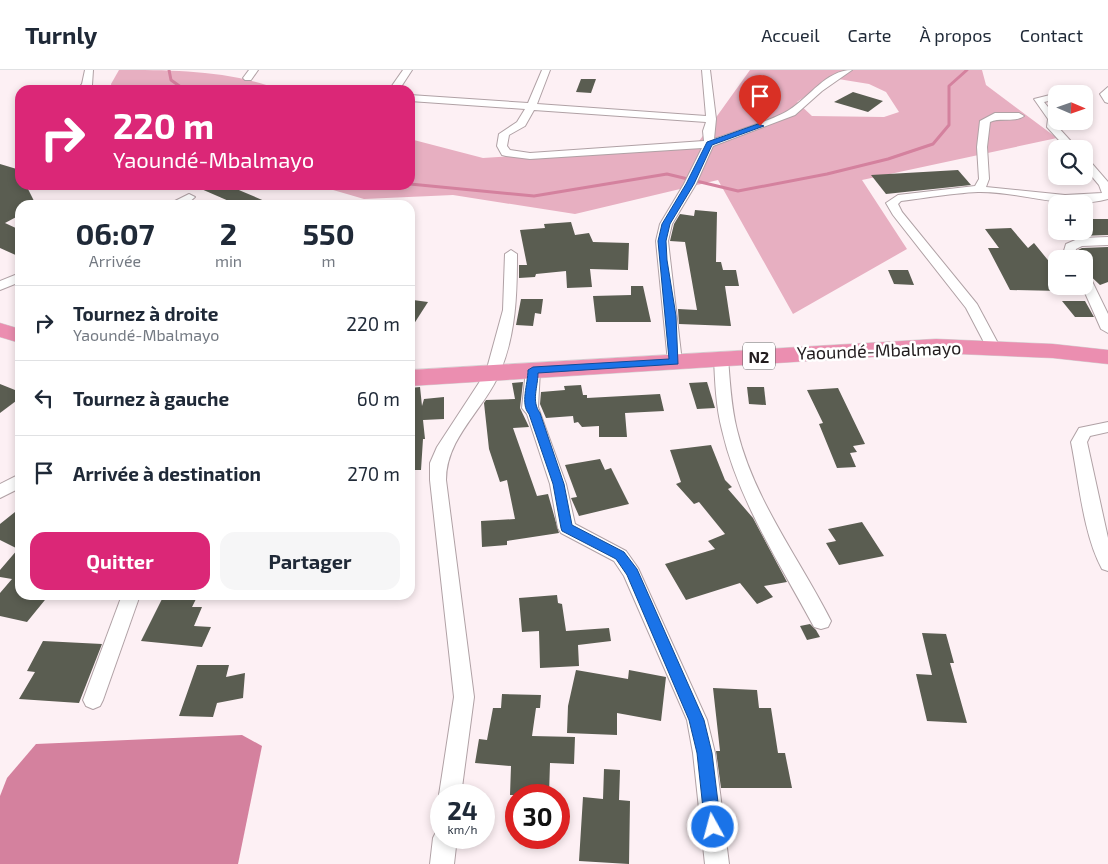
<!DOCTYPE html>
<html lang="fr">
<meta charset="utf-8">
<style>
body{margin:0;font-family:"Exo 2",sans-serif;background:#f6f6f7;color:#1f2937;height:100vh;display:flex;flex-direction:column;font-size:19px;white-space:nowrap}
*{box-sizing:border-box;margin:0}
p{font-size:16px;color:#747a83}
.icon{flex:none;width:28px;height:28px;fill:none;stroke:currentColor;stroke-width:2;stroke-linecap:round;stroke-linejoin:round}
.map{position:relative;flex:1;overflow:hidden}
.panel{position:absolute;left:15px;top:130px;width:400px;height:400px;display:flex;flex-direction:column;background:#fff;border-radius:15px;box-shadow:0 2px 8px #0003}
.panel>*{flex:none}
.top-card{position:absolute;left:15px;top:15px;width:400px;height:105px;border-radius:15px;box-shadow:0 2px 8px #0003;background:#db2777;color:#fff;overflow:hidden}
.needle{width:32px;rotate:92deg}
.tools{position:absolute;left:1048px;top:15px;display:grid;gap:10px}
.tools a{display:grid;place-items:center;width:45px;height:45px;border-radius:10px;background:#fff;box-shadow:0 2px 8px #0003;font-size:25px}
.speed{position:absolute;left:430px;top:714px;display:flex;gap:10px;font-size:25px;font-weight:700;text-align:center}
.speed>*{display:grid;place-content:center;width:65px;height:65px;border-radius:50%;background:#fff;box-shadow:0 2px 8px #0003;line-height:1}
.speed small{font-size:12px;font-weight:400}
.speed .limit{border:8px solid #d22;background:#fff;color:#111}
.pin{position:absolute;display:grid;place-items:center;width:42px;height:42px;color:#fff;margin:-51px -21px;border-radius:50% 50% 50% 0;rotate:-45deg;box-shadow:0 0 5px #0007}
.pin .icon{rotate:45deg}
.me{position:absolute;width:55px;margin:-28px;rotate:353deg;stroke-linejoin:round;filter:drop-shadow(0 0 4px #0008)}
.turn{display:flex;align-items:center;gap:18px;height:105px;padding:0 15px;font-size:22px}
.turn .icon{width:65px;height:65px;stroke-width:2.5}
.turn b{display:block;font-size:35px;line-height:42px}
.eta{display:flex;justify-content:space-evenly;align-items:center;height:85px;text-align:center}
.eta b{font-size:30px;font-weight:700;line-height:35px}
.button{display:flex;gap:10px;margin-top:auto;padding:10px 15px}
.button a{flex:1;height:58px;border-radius:15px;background:#db2777;color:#fff;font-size:20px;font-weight:700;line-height:58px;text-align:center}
.button a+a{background:#f6f6f7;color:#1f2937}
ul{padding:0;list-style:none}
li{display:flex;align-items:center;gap:15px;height:75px;padding:0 15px;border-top:1px solid #e0e1e3}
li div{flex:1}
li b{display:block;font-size:19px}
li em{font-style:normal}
header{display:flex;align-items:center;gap:30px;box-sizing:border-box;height:70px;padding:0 25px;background:#fff;border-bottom:1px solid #e0e1e3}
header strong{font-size:24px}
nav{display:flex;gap:28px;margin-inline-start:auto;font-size:18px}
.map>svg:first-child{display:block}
.green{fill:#e7afc1;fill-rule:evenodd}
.water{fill:#d4819e}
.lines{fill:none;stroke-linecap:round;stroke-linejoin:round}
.stream{stroke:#d4819e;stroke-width:3}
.building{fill:#5a5d51}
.minor-casing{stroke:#b0a1a5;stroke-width:2}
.trunk-casing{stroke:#d3d2d2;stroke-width:1}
.minor{fill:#fff;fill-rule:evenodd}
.trunk{fill:#eb8eb0;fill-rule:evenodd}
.route{fill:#1a73e8;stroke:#114b97}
.labels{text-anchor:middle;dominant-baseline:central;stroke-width:5;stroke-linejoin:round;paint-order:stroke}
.shield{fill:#fff;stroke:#646062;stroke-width:1}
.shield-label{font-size:16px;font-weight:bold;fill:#221c1e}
.street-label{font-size:18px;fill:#221c1e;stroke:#fff}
</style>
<header>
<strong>Turnly</strong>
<nav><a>Accueil</a><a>Carte</a><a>À propos</a><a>Contact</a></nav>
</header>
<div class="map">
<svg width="1108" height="794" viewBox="0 0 1108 794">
<rect width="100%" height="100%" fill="#fdf0f4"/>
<g class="green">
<path d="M 119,0 C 172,0 229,0 280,20 L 112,20 L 111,14 Z"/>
<path d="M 750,0 L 982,0 L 986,15 L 1057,68 L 862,110 L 907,179 L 793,244 L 718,110 L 575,144 L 453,125 L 364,129 L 316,115 L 410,115 L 410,69 L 483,88 L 697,74 ZM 832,8 L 869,14 L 886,22 L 899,42 L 884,47 L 812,46 L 797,32 Z"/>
</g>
<polygon class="water" points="242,665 262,676 238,794 0,794 0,726 7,708 36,674"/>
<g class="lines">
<g class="stream">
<polyline points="169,0 171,10 185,20"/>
<polyline points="410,114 534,126 667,104 738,121 827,104 888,89 933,74 949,55 949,16 967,0"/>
</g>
</g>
<g class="building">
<polygon points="581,9 596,9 591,23 576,22"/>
<polygon points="853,22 883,31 868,42 834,32"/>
<polygon points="0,94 20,100 20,115 26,115 36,135 20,135 20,145 5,153 20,160 20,187 0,178"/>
<polygon points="958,100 971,115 886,124 871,105"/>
<polygon points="192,115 227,115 274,135 238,135"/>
<polygon points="695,140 717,142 716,192 721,192 723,200 736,200 739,216 725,216 731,256 679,254 678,239 697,240 685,172 670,171 674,154 680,144 694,146"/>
<polygon points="1084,149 1108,149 1108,165 1080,166 1070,170 1062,161 1082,161 1084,163"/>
<polygon points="571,152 575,165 589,163 593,172 629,173 628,200 590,199 592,217 567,218 566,201 536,204 535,207 519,208 519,195 527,195 520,160 545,158 544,154"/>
<polygon points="1011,158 1028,178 1034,173 1056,200 1049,204 1060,221 1010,220 988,178 999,178 985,159"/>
<polygon points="1108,177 1108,212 1100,215 1084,200 1084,186 1080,188 1078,180 1082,178"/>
<polygon points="888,200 908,200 914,215 894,214"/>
<polygon points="631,216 643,216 651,252 596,252 593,226 631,225"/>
<polygon points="521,229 543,229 541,244 535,243 533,256 516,255"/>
<polygon points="413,230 428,232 410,260 410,235"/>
<polygon points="1062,231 1085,231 1094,247 1075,247"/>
<polygon points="523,312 520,338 529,357 513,358 537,426 548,424 559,463 507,471 507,475 482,477 481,451 515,449 507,410 500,412 489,379 484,333 486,330 515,329 512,313"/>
<polygon points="707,312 715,338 697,339 689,313"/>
<polygon points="0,314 20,322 20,328 0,343"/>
<polygon points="581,315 583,325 587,325 587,328 660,324 664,341 625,343 627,367 599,367 599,356 582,357 578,352 574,353 573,346 546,348 540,334 541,322 565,320 564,316"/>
<polygon points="420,317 422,336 424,329 444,327 444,349 423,350 425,369 423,369 421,400 410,400 410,318"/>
<polygon points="747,317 764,317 766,335 749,334"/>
<polygon points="838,318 865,374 853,376 857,382 850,383 856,397 837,398 819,354 823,353 807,320"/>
<polygon points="711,375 725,410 732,417 728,419 753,448 787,512 764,516 773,527 757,534 740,513 686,530 665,494 715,479 708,471 725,464 699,432 694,434 676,414 681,412 670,380"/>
<polygon points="600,389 605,400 611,398 629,434 579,446 571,428 577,427 565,395"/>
<polygon points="20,438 20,525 49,525 27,552 0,546 0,523 12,509 0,507 0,500 18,479 0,470 0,454"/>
<polygon points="862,452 884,486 839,495 826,473 836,471 828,459"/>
<polygon points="164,525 198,525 192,537 202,537 194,556 211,557 202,577 141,571"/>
<polygon points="557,525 558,533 562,534 566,561 609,558 611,571 578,575 579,596 540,598 539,561 522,562 519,528"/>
<polygon points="810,554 816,560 820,567 807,570 800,556"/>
<polygon points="922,563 946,564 954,593 950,593 967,653 927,651 916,604 932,605"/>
<polygon points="43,571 102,574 79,633 19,629 35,602 27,601"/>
<polygon points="197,595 229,595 226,607 245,603 243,628 217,633 213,647 179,646"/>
<polygon points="576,600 628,609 629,600 666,607 661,651 617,643 617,665 567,663 568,636"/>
<polygon points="713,618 757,620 759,638 771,638 778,683 785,683 792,718 721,718 716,681 720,681"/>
<polygon points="502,624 541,625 540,638 536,638 532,666 575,667 574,694 550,693 549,725 510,725 511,696 475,693 479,669 487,670 493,638 501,638"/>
<polygon points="604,699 620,700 619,730 630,731 629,794 579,791 583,727 603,729"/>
</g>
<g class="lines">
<g class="minor-casing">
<g id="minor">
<polygon points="85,0 93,0 92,15 87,20 77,20 82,14"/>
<polygon points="249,0 258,0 251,10 245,10 243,8"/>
<polygon points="403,0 412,0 399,20 389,20"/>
<path d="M 542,0 L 550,0 L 537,34 L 706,46 L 702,0 L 710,0 L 716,49 L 714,69 C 733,62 774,50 789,40 C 810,27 826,0 852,0 L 822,21 L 795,45 L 713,76 L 696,114 L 672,154 L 668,171 L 682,292 L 680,295 L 675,296 L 668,292 L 656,171 L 660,154 L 684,114 L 702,78 L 530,89 L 506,86 L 502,85 L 497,76 L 499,64 L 517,52 L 525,39 L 410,31 L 410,25 L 528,33 ZM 534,40 L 706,52 L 703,61 L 704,71 L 530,83 L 510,80 L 507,76 L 509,65 L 525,56 Z"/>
<polygon points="1108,17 1108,33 1105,32 1100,24"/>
<polygon points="1050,25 1055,28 1053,30 1044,32 1056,47 1057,56 1078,79 1067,79 1047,57 1048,49 1034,29"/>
<path d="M 995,43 L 1019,43 L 1024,46 C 1015,53 1000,47 990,52 L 987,77 L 989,109 L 986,117 L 1065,125 L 1102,123 L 1099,115 L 1084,97 L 1084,88 L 1088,89 L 1108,112 L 1108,129 C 1064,141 1021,121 978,122 C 953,123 926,128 901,131 L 898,134 L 902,142 L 977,234 L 1000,277 L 993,281 L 988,280 L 966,238 L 893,145 L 886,133 L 898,125 L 975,116 L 979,109 L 977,77 L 980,51 Z"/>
<path d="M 189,124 L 195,127 C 187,135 178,135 167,135 Z"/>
<polygon points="1108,167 1108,175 1082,176 1076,179 1075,184 1078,189 1066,189 1063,184 1066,174 1080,168"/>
<path d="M 511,180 L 517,184 C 517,224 516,264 500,302 C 485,339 446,367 446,410 L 474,627 L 461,725 L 441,725 L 441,731 L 439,725 L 454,627 L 430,410 L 430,393 L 437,377 L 486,302 L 503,240 L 505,184 Z"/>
<polygon points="20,203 20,212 0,220 0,211"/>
<polygon points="1084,203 1090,207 1108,244 1108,263 1101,259 1082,216 1084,216"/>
<path d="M 721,284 L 728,288 C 730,312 731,336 737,360 C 754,430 799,488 831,551 L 828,557 L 821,559 L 814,557 C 780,494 738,430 722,360 C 716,337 715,312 714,288 Z"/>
<polygon points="533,295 540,300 538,337 566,414 575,454 626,481 638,498 707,650 715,683 729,794 705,794 693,683 687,650 624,506 614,491 561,463 558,458 550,414 527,344 522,338 526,300"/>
<path d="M 1108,352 L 1108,362 L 1090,366 L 1087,372 L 1108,468 L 1108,501 L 1102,499 C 1083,464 1079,411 1071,372 L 1079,358 Z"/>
<polygon points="20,404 20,418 0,428 0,414"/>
<polygon points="122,525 140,525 103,630 100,636 93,639 86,636 83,630"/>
<polygon points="441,758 441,768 457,768 454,794 430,794 433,768 437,760"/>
</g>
</g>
<g class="trunk-casing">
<g id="trunk">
<polygon points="0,253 20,259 20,273 0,267"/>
<polygon points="936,269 1053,274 1108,280 1108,294 1053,288 936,283 410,316 410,300"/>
</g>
</g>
<use href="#minor" class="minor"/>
<use href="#trunk" class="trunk"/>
</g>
<path class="route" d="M 758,54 L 764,56 L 712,75 L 694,114 L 670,154 L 666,171 L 667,190 L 676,246 L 678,294 L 538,303 C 538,317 531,331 540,343 L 564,414 L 572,455 L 624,482 L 637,499 L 704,650 L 712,683 L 721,757 L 718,763 L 713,765 L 707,763 L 705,757 L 697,683 L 689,650 L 627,505 L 616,489 L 562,461 L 561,458 L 553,414 L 529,344 C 520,334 528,314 528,300 L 533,297 L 669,289 L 658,171 L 662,154 L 686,114 L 707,72 Z"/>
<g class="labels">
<rect class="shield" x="743" y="272.5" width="32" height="27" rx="4"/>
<g class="shield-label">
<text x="759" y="286">N2</text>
</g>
<g class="street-label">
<text transform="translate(879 280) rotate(-2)">Yaoundé-Mbalmayo</text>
</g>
</g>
</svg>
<div class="tools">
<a><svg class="needle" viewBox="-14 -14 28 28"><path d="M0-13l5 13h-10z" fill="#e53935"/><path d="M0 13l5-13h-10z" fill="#747a83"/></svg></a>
<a><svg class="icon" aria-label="search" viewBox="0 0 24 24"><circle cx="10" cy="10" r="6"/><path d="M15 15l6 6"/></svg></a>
<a>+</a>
<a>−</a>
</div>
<div class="speed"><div>24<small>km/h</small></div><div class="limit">30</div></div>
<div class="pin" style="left:760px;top:56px;background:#d93025"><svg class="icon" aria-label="arrive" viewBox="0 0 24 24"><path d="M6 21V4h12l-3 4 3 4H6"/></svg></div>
<svg class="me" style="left:713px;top:757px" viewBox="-20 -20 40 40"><circle r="17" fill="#1a73e8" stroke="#fff" stroke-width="3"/><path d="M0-11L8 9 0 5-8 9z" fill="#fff"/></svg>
<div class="top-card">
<div class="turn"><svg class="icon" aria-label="right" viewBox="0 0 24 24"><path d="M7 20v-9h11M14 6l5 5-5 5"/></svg><div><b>220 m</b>Yaoundé-Mbalmayo</div></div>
</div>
<section class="panel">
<div class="eta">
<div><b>06:07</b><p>Arrivée</p></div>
<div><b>2</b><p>min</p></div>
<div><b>550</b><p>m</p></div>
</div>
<ul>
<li><svg class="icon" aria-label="right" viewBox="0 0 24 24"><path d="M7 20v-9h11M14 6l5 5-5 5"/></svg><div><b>Tournez à droite</b><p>Yaoundé-Mbalmayo</p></div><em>220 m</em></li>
<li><svg class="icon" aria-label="left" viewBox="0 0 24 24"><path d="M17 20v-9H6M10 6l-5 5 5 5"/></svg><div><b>Tournez à gauche</b></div><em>60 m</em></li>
<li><svg class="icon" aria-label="arrive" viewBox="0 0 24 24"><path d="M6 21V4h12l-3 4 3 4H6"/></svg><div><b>Arrivée à destination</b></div><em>270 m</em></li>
</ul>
<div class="button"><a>Quitter</a><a>Partager</a></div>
</section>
</div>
